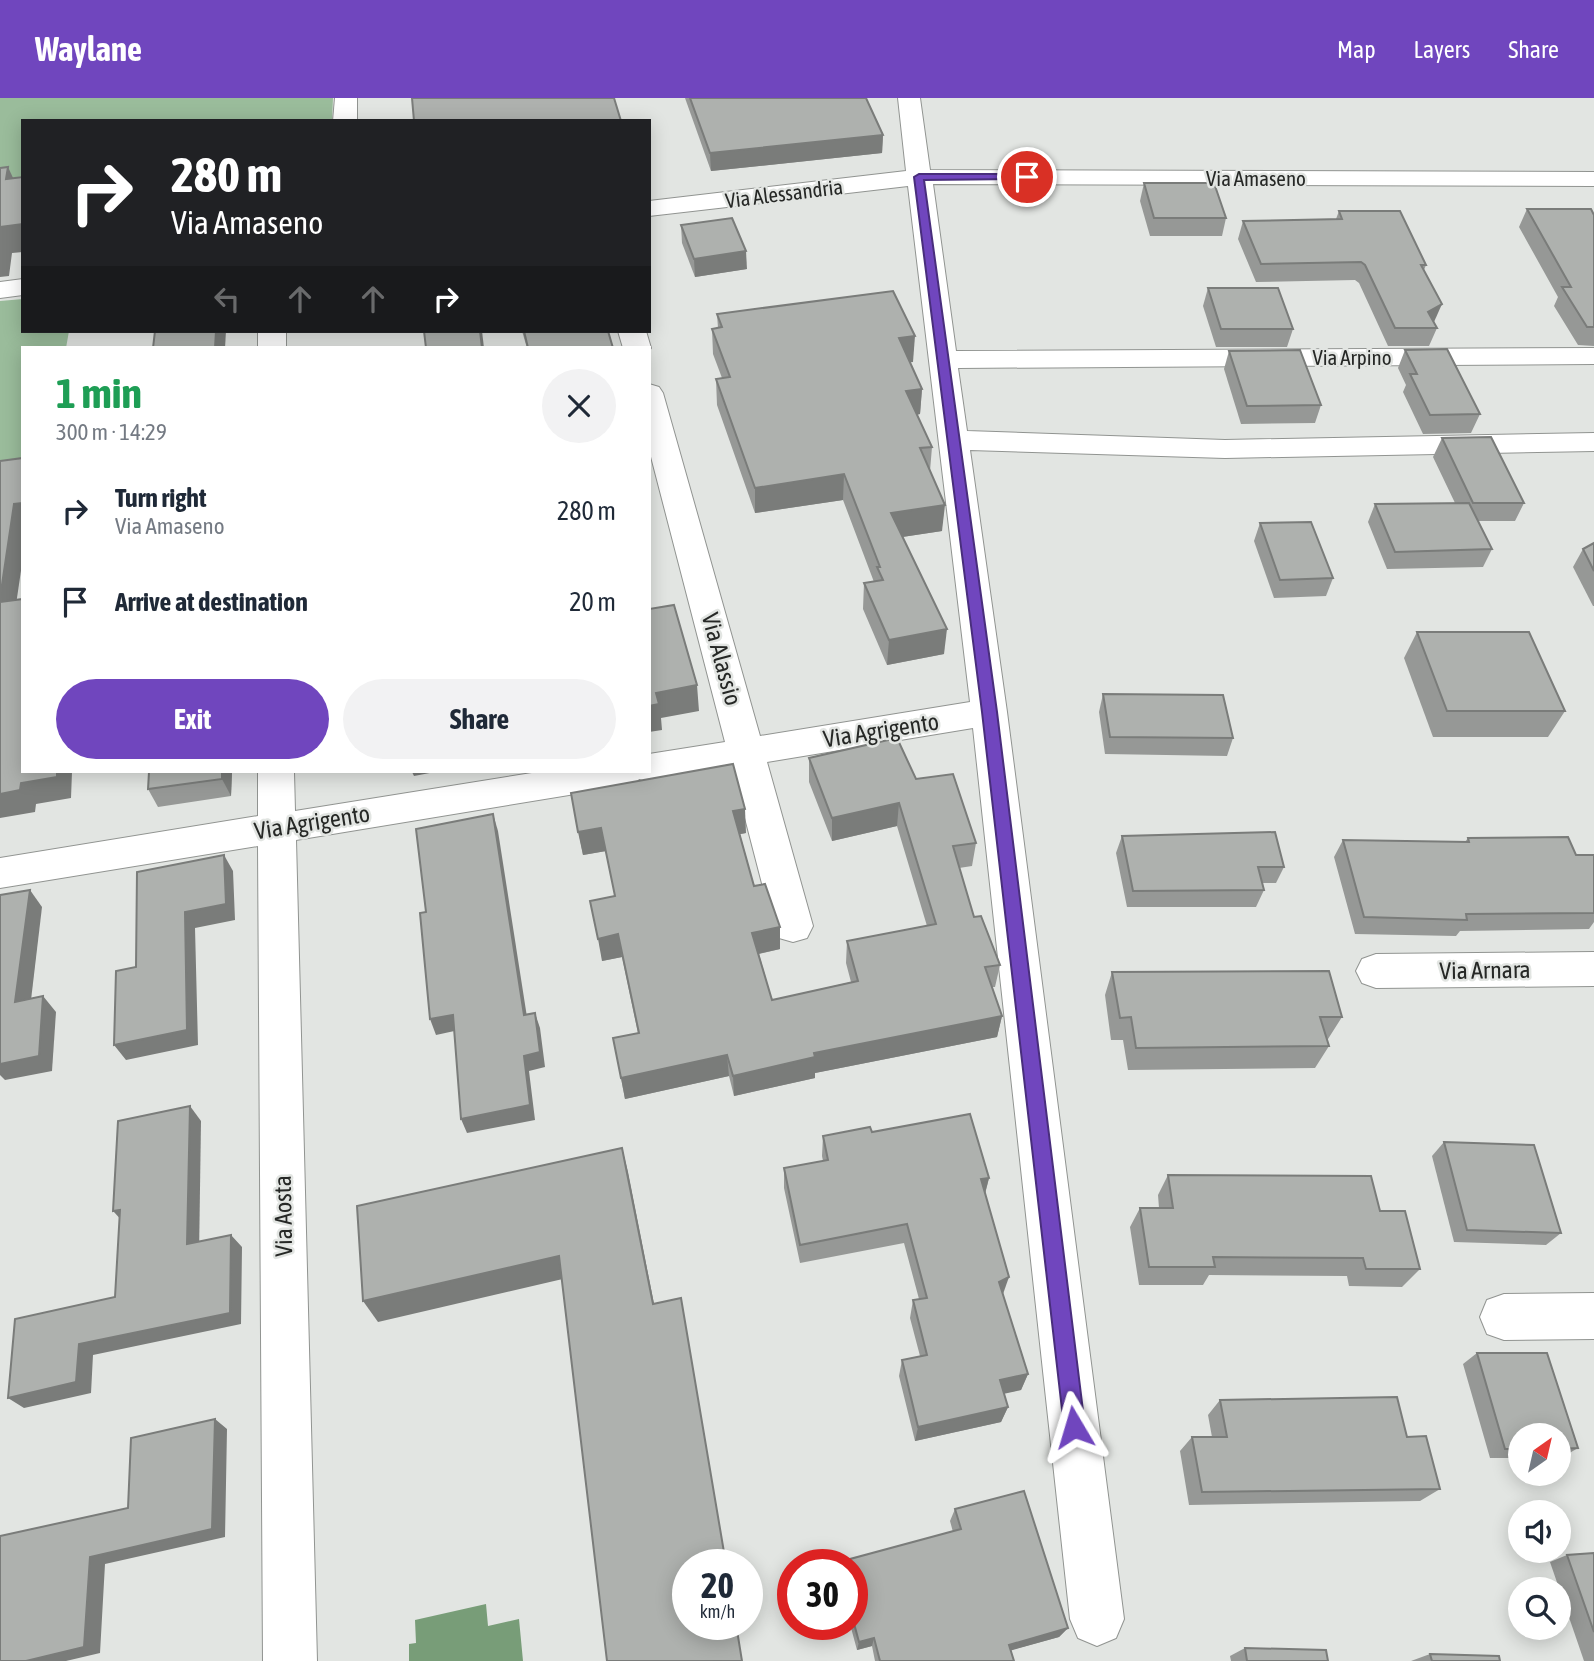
<!DOCTYPE html>
<meta charset="utf-8">
<style>
body{margin:0;font-family:"Asap Condensed",sans-serif;background:#f2f2f3;color:#1f2937;height:100vh;display:flex;flex-direction:column;font-size:26px;white-space:nowrap}
*{box-sizing:border-box;margin:0}
p{font-size:23px;color:#747a83}
.icon{flex:none;width:38px;height:38px;fill:none;stroke:currentColor;stroke-width:2;stroke-linecap:round;stroke-linejoin:round}
.map{position:relative;flex:1;overflow:hidden}
.details{position:absolute;left:21px;top:248px;width:630px;height:427px;display:flex;flex-direction:column;background:#fff;border-radius:0px;box-shadow:0 4px 18px #0003}
.details>*{flex:none}
.top-card{position:absolute;left:21px;top:21px;width:630px;height:214px;border-radius:0px;box-shadow:0 4px 18px #0003;background:#202124;color:#fff;overflow:hidden}
.needle{width:46px;rotate:34deg}
.buttons{position:absolute;left:1508px;top:1325px;display:grid;gap:14px}
.buttons a{display:grid;place-items:center;width:63px;height:63px;border-radius:50%;background:#fff;box-shadow:0 4px 18px #0003;font-size:35px}
.speed{position:absolute;left:672px;top:1451px;display:flex;gap:14px;font-size:35px;font-weight:700;text-align:center}
.speed>*{display:grid;place-content:center;width:91px;height:91px;border-radius:50%;background:#fff;box-shadow:0 4px 18px #0003;line-height:1}
.speed small{font-size:18px;font-weight:400}
.speed .limit{border:10px solid #d22;background:#fff;color:#111}
.pin{position:absolute;display:grid;place-items:center;width:60px;height:60px;color:#fff;margin:-30px;border:4px solid #fff;border-radius:50%;box-shadow:0 2px 7px #0007}
.me{position:absolute;width:77px;margin:-38px;rotate:353deg;stroke-linejoin:round;filter:drop-shadow(0 0 5px #0008)}
.turn{display:flex;align-items:center;gap:24px;height:147px;padding:0 35px;font-size:32px}
.turn .icon{width:91px;height:91px;stroke-width:2.5}
.turn b{display:block;font-size:49px;line-height:60px}
.lanes{display:flex;align-items:center;height:66px;padding:0 35px;background:#0003;justify-content:center;gap:35px;direction:ltr}
.lanes .off{opacity:.35}
.round{display:grid;place-items:center;flex:none;width:74px;height:74px;border-radius:37px;background:#f2f2f3}
.overview{display:flex;align-items:center;justify-content:space-between;height:119px;padding:0 35px}
h1{font-size:42px;font-weight:700;line-height:52px;color:#1e9e55}
.primary-button{display:flex;gap:14px;margin-top:auto;padding:14px 35px}
.primary-button a{flex:1;height:80px;border-radius:42px;background:#7046be;color:#fff;font-size:28px;font-weight:700;line-height:80px;text-align:center}
.primary-button a+a{background:#f2f2f3;color:#1f2937}
ul{padding:0;list-style:none}
li{display:flex;align-items:center;gap:21px;height:91px;padding:0 35px}
li div{flex:1}
li b{display:block;font-size:26px}
li em{font-style:normal}
header{display:flex;align-items:center;gap:42px;box-sizing:border-box;height:98px;padding:0 35px;background:#7046be;color:#fff}
header strong{font-size:33px}
nav{display:flex;gap:38px;margin-inline-start:auto;font-size:24px}
.map>svg:first-child{display:block}
.green{fill:#9abc9b}
.water{fill:#789d78}
.lines{fill:none;stroke-linecap:round;stroke-linejoin:round}
.street-casing{stroke:#919491;stroke-width:2}
.street{fill:#fff;fill-rule:evenodd}
.wall{fill:#969896}
.shaded-wall{fill:#7a7c7a}
.building{fill:#aeb1ae;stroke:#7a7c7a;stroke-width:2}
.route{fill:#7046be;stroke:#492e7c;stroke-width:2}
.labels{text-anchor:middle;dominant-baseline:central;stroke-width:5;stroke-linejoin:round;paint-order:stroke}
.far-street-label{font-size:21px;fill:#262826;stroke:#e2e5e2}
.street-label{font-size:24px;fill:#262826;stroke:#e2e5e2}
</style>
<header>
<strong>Waylane</strong>
<nav><a>Map</a><a>Layers</a><a>Share</a></nav>
</header>
<div class="map">
<svg width="1594" height="1563" viewBox="0 0 1594 1563">
<rect width="100%" height="100%" fill="#e2e5e2"/>
<g class="green">
<polygon points="0,0 333,0 332,23 23,23 23,83 0,85"/>
<polygon points="23,201 23,233 69,233 66,250 23,250 23,367 0,370 0,203"/>
</g>
<polygon class="water" points="486,1506 488,1528 519,1521 523,1563 409,1563 409,1546 416,1545 415,1522"/>
<g class="lines">
<g class="street-casing">
<g id="street">
<polygon points="335,0 357,0 357,23 333,23"/>
<polygon points="898,0 920,0 930,72 1594,74 1594,88 933,86 956,253 1594,250 1594,266 958,270 967,333 1225,342 1594,335 1594,353 1225,360 970,352 1007,614 1124,1521 1116,1540 1097,1548 1078,1540 1070,1521 973,630 767,664 813,828 807,840 793,844 779,840 773,828 732,670 649,684 639,681 637,684 624,688 296,742 317,1563 263,1563 258,748 0,790 0,760 258,718 258,674 294,674 295,713 538,674 649,674 649,656 725,644 649,351 649,286 659,289 663,295 760,638 970,604 908,88 649,118 649,103 906,73"/>
<polygon points="23,181 23,197 0,200 0,184"/>
<rect x="258" y="233" width="28" height="17"/>
<polygon points="618,233 646,233 651,250 649,252 649,250 623,250"/>
<polygon points="1594,854 1594,888 1376,890 1362,885 1356,873 1362,861 1376,856"/>
<polygon points="1594,1195 1594,1241 1504,1242 1487,1236 1480,1219 1487,1202 1504,1196"/>
</g>
</g>
<use href="#street" class="street"/>
</g>
<g class="wall">
<polygon points="685,0 866,0 883,37 882,55 711,73"/>
<polygon points="1144,85 1226,120 1222,138 1150,138 1140,103"/>
<polygon points="1527,111 1594,117 1594,248 1578,247 1554,208 1558,199 1519,129"/>
<polygon points="1339,113 1426,167 1424,172 1434,225 1437,230 1429,248 1388,248 1359,185 1355,182 1256,184 1238,141 1243,123 1336,121"/>
<polygon points="681,127 747,171 695,179 682,145"/>
<polygon points="1208,190 1293,231 1287,249 1216,249 1203,208"/>
<polygon points="717,216 913,264 910,264 922,291 920,316 917,317 932,349 930,373 942,433 902,439 944,556 887,567 863,511 864,485 874,484 843,402 755,415 717,307 716,281 722,280 713,256 712,231 718,230"/>
<polygon points="522,233 608,233 613,250 527,250"/>
<polygon points="1405,252 1480,316 1471,335 1423,336 1403,294 1406,287 1398,270"/>
<polygon points="1229,253 1321,307 1315,325 1241,326 1224,271"/>
<polygon points="1442,340 1524,405 1515,423 1478,423 1492,451 1483,469 1387,471 1368,424 1375,406 1455,405 1433,359"/>
<polygon points="1260,425 1333,480 1326,498 1274,500 1254,443"/>
<polygon points="1594,445 1594,508 1593,508 1573,469 1583,451"/>
<polygon points="1417,534 1565,613 1548,639 1433,639 1404,560"/>
<polygon points="1103,596 1233,640 1227,658 1105,656 1099,614"/>
<polygon points="809,660 916,681 976,745 972,768 959,770 974,819 1000,867 995,889 992,889 1002,918 997,939 815,975 815,980 734,998 729,978 625,1001 621,980 638,935 622,859 602,863 615,798 606,753 583,757 571,695 746,735 740,736 754,788 780,851 759,856 772,902 851,884 846,865 847,843 927,828 897,728 832,743 809,684"/>
<polygon points="232,674 231,698 158,709 148,691"/>
<polygon points="1122,738 1284,769 1276,785 1262,785 1264,792 1256,809 1127,809 1116,755"/>
<polygon points="1468,740 1576,757 1594,757 1594,824 1589,831 1460,833 1456,838 1355,836 1334,759 1343,742 1465,744"/>
<polygon points="1112,874 1342,919 1328,941 1327,941 1329,948 1315,970 1128,972 1123,942 1111,942 1105,897"/>
<polygon points="872,1034 989,1080 985,1096 1003,1196 1028,1276 1021,1292 1004,1295 1008,1309 1001,1324 915,1343 899,1278 902,1262 920,1258 910,1220 913,1202 919,1201 904,1145 800,1165 784,1090 784,1070 823,1063 822,1058 823,1038"/>
<polygon points="1444,1044 1561,1135 1546,1147 1454,1144 1432,1058"/>
<polygon points="1168,1077 1380,1113 1420,1171 1402,1189 1349,1188 1347,1178 1209,1177 1203,1187 1139,1187 1130,1129 1140,1110 1159,1110 1158,1097"/>
<polygon points="1477,1255 1578,1350 1561,1360 1559,1360 1559,1337 1521,1337 1521,1360 1490,1360 1463,1266"/>
<polygon points="1220,1302 1407,1339 1440,1391 1420,1403 1189,1407 1180,1353 1192,1339 1212,1339 1208,1317"/>
<polygon points="955,1411 1068,1530 1059,1539 1011,1552 1014,1563 875,1563 872,1548 857,1552 850,1526 852,1526 852,1466 839,1466 839,1464 953,1434 950,1423"/>
<polygon points="1594,1455 1594,1563 1584,1563 1550,1464 1567,1457"/>
<polygon points="1245,1550 1328,1563 1231,1563 1230,1558"/>
<polygon points="1430,1556 1500,1563 1411,1563"/>
</g>
<g class="shaded-wall">
<polygon points="883,37 882,55 711,73 710,55"/>
<polygon points="8,69 20,95 6,81"/>
<polygon points="23,126 23,154 12,155 9,178 0,179 0,129"/>
<polygon points="746,153 747,171 695,179 694,161"/>
<polygon points="1442,206 1434,224 1425,230 1428,214"/>
<polygon points="216,233 226,233 225,250 215,250"/>
<polygon points="480,233 482,233 484,250 482,250"/>
<polygon points="915,238 913,264 897,266 899,240"/>
<polygon points="922,291 920,316 904,318 906,293"/>
<polygon points="844,376 843,402 755,415 755,390"/>
<polygon points="23,405 23,459 13,527 0,505 0,500 14,406"/>
<polygon points="945,407 942,433 889,441 891,415"/>
<polygon points="947,531 944,556 887,567 889,542"/>
<polygon points="697,587 699,613 661,620 662,632 649,634 649,608 656,595"/>
<polygon points="57,674 72,674 71,700 36,706 35,714 0,720 0,696 21,685"/>
<polygon points="222,674 232,674 231,698 222,681"/>
<polygon points="412,674 435,674 414,678"/>
<polygon points="899,705 897,728 832,743 832,720"/>
<polygon points="745,711 746,735 735,737 733,713"/>
<polygon points="493,716 498,733 529,932 524,917"/>
<polygon points="601,730 606,753 583,757 578,734"/>
<polygon points="224,757 233,773 235,822 195,830 198,947 126,962 114,947 185,814"/>
<polygon points="30,792 42,809 29,919 15,904"/>
<polygon points="780,829 780,851 753,857 752,835"/>
<polygon points="618,836 622,859 602,863 598,841"/>
<polygon points="43,898 56,914 52,973 5,982 0,977 0,966"/>
<polygon points="535,915 540,930 545,969 529,973 535,1022 467,1035 461,1021 524,958"/>
<polygon points="453,917 459,932 436,937 430,921"/>
<polygon points="1002,918 997,939 815,975 815,980 734,998 733,978 814,955"/>
<polygon points="727,957 729,978 625,1001 621,980"/>
<polygon points="190,1008 201,1023 199,1158 187,1146"/>
<polygon points="622,1050 628,1074 658,1226 653,1206"/>
<polygon points="989,1080 984,1099 981,1081"/>
<polygon points="120,1112 126,1127 113,1113"/>
<polygon points="231,1137 242,1149 241,1226 93,1257 91,1295 24,1310 8,1300 79,1246"/>
<polygon points="559,1158 567,1180 378,1224 363,1203"/>
<polygon points="1009,1179 1003,1196 999,1184"/>
<polygon points="1028,1276 1021,1292 994,1298 1000,1282"/>
<polygon points="1008,1309 1001,1324 915,1343 918,1329"/>
<polygon points="215,1321 227,1331 225,1439 105,1466 100,1555 66,1563 26,1563 90,1459"/>
<polygon points="1068,1530 1059,1539 1002,1555 1009,1547"/>
<polygon points="874,1540 872,1548 857,1552 859,1544"/>
</g>
<g class="building">
<polygon points="412,0 614,0 621,23 414,23"/>
<polygon points="690,0 866,0 883,37 710,55"/>
<polygon points="8,69 6,81 23,79 23,126 0,129 0,70"/>
<polygon points="1144,85 1214,85 1226,120 1154,120"/>
<polygon points="1527,111 1591,111 1594,117 1594,229 1587,229 1562,189 1571,189"/>
<polygon points="1339,113 1400,113 1426,167 1421,167 1442,206 1428,214 1437,230 1395,230 1365,167 1361,164 1261,166 1243,123 1342,121"/>
<polygon points="732,120 746,153 694,161 681,127"/>
<polygon points="1208,190 1278,190 1293,231 1221,231"/>
<polygon points="893,193 915,238 899,240 922,291 906,293 932,349 920,350 945,407 891,415 947,531 889,542 864,485 883,482 877,469 880,469 844,376 755,390 716,281 730,279 712,231 722,229 717,216"/>
<polygon points="155,233 216,233 215,250 153,250"/>
<polygon points="424,233 480,233 482,250 426,250"/>
<polygon points="524,233 608,233 613,250 528,250"/>
<polygon points="1447,251 1480,316 1430,317 1410,276 1417,276 1405,252"/>
<polygon points="1300,252 1321,307 1247,308 1229,253"/>
<polygon points="1491,339 1524,405 1473,405 1442,340"/>
<polygon points="23,360 23,405 14,406 0,500 0,363"/>
<polygon points="1469,405 1492,451 1395,454 1375,406"/>
<polygon points="1311,424 1333,480 1280,482 1260,425"/>
<polygon points="1594,445 1594,473 1583,451"/>
<polygon points="23,501 23,674 57,674 57,679 21,685 20,692 0,696 0,504"/>
<polygon points="674,507 697,587 656,595 659,606 649,608 649,511"/>
<polygon points="1417,534 1529,534 1565,613 1447,613"/>
<polygon points="1103,596 1223,597 1233,640 1110,639"/>
<polygon points="897,640 916,681 953,676 976,745 953,748 974,819 981,818 1000,867 985,869 1002,918 814,955 815,959 733,978 727,957 621,980 613,940 639,935 618,836 598,841 590,803 615,798 601,730 578,734 571,695 733,666 745,711 733,713 754,788 765,786 780,829 752,835 772,902 858,883 847,843 936,826 899,705 832,720 809,660"/>
<polygon points="149,674 222,674 222,681 148,691"/>
<polygon points="493,716 524,917 535,915 540,954 524,958 530,1007 461,1021 453,917 430,921 420,815 426,814 416,731"/>
<polygon points="1275,734 1284,769 1258,769 1264,792 1133,793 1122,738"/>
<polygon points="1568,739 1576,757 1594,757 1594,815 1466,816 1467,822 1364,819 1343,742 1469,744 1468,740"/>
<polygon points="224,757 226,806 185,814 187,932 114,947 116,873 136,869 137,774"/>
<polygon points="30,792 15,904 43,898 39,958 0,966 0,797"/>
<polygon points="1329,873 1342,919 1320,919 1329,948 1136,950 1131,919 1120,920 1112,874"/>
<polygon points="190,1008 187,1146 231,1137 230,1215 79,1246 76,1284 8,1300 15,1221 115,1199 120,1112 113,1113 118,1023"/>
<polygon points="970,1016 989,1080 981,1081 1009,1179 999,1184 1028,1276 1000,1282 1008,1309 918,1329 902,1262 927,1257 913,1202 927,1200 907,1126 800,1147 784,1070 828,1062 823,1038 870,1029 872,1034"/>
<polygon points="1444,1044 1534,1047 1561,1135 1467,1132"/>
<polygon points="622,1050 653,1206 681,1200 726,1466 688,1466 688,1526 736,1526 742,1563 607,1563 559,1158 363,1203 357,1108"/>
<polygon points="1168,1077 1371,1078 1380,1113 1405,1113 1420,1171 1366,1171 1363,1160 1213,1159 1215,1169 1149,1169 1140,1110 1173,1110"/>
<polygon points="1477,1255 1547,1255 1578,1350 1559,1351 1559,1337 1521,1337 1521,1351 1505,1351"/>
<polygon points="1397,1299 1407,1339 1426,1338 1440,1391 1202,1394 1192,1339 1227,1339 1220,1302"/>
<polygon points="215,1321 212,1431 90,1459 84,1549 26,1563 0,1563 0,1438 128,1410 131,1340"/>
<polygon points="1024,1393 1068,1530 1009,1547 1014,1563 880,1563 874,1540 859,1544 852,1518 852,1466 840,1466 839,1464 961,1431 955,1411"/>
<polygon points="1594,1455 1594,1534 1567,1457"/>
<polygon points="1245,1550 1326,1552 1328,1563 1247,1563"/>
<polygon points="1430,1556 1499,1558 1500,1563 1432,1563"/>
</g>
<polygon class="route" points="1027,76 1030,77 1030,81 924,82 997,614 1085,1329 1082,1336 1074,1339 1067,1336 1064,1329 982,614 914,79 919,76"/>
<g class="labels">
<g class="far-street-label">
<text x="1256" y="80">Via Amaseno</text>
<text transform="translate(784 95) rotate(-7)">Via Alessandria</text>
<text x="1352" y="259">Via Arpino</text>
</g>
<g class="street-label">
<text transform="translate(722 561) rotate(75)">Via Alassio</text>
<text transform="translate(881 632) rotate(-9)">Via Agrigento</text>
<text transform="translate(312 724) rotate(-9)">Via Agrigento</text>
<text transform="translate(1485 872) rotate(-1)">Via Arnara</text>
<text transform="translate(283 1118) rotate(-91)">Via Aosta</text>
</g>
</g>
</svg>
<div class="buttons">
<a><svg class="needle" viewBox="-14 -14 28 28"><path d="M0-13l5 13h-10z" fill="#e53935"/><path d="M0 13l5-13h-10z" fill="#747a83"/></svg></a>
<a><svg class="icon" aria-label="sound" viewBox="0 0 24 24"><path d="M4 9h4l5-4v14l-5-4H4zM17 9q2 3 0 6"/></svg></a>
<a><svg class="icon" aria-label="search" viewBox="0 0 24 24"><circle cx="10" cy="10" r="6"/><path d="M15 15l6 6"/></svg></a>
</div>
<div class="speed"><div>20<small>km/h</small></div><div class="limit">30</div></div>
<div class="pin" style="left:1027px;top:79px;background:#d93025"><svg class="icon" aria-label="arrive" viewBox="0 0 24 24"><path d="M6 21V4h12l-3 4 3 4H6"/></svg></div>
<svg class="me" style="left:1074px;top:1329px" viewBox="-20 -20 40 40"><path d="M0-17L14 15 0 8-14 15z" fill="#7046be" stroke="#fff" stroke-width="4"/></svg>
<div class="top-card">
<div class="turn"><svg class="icon" aria-label="right" viewBox="0 0 24 24"><path d="M7 20v-9h11M14 6l5 5-5 5"/></svg><div><b>280 m</b>Via Amaseno</div></div>
<div class="lanes"><svg class="icon off" aria-label="left" viewBox="0 0 24 24"><path d="M17 20v-9H6M10 6l-5 5 5 5"/></svg><svg class="icon off" aria-label="ahead" viewBox="0 0 24 24"><path d="M12 20V5M6 11l6-6 6 6"/></svg><svg class="icon off" aria-label="ahead" viewBox="0 0 24 24"><path d="M12 20V5M6 11l6-6 6 6"/></svg><svg class="icon" aria-label="right" viewBox="0 0 24 24"><path d="M7 20v-9h11M14 6l5 5-5 5"/></svg></div>
</div>
<section class="details">
<div class="overview"><div><h1>1 min</h1><p>300 m · 14:29</p></div><a class="round"><svg class="icon" aria-label="close" viewBox="0 0 24 24"><path d="M6 6l12 12M18 6L6 18"/></svg></a></div>
<ul>
<li><svg class="icon" aria-label="right" viewBox="0 0 24 24"><path d="M7 20v-9h11M14 6l5 5-5 5"/></svg><div><b>Turn right</b><p>Via Amaseno</p></div><em>280 m</em></li>
<li><svg class="icon" aria-label="arrive" viewBox="0 0 24 24"><path d="M6 21V4h12l-3 4 3 4H6"/></svg><div><b>Arrive at destination</b></div><em>20 m</em></li>
</ul>
<div class="primary-button"><a>Exit</a><a>Share</a></div>
</section>
</div>
